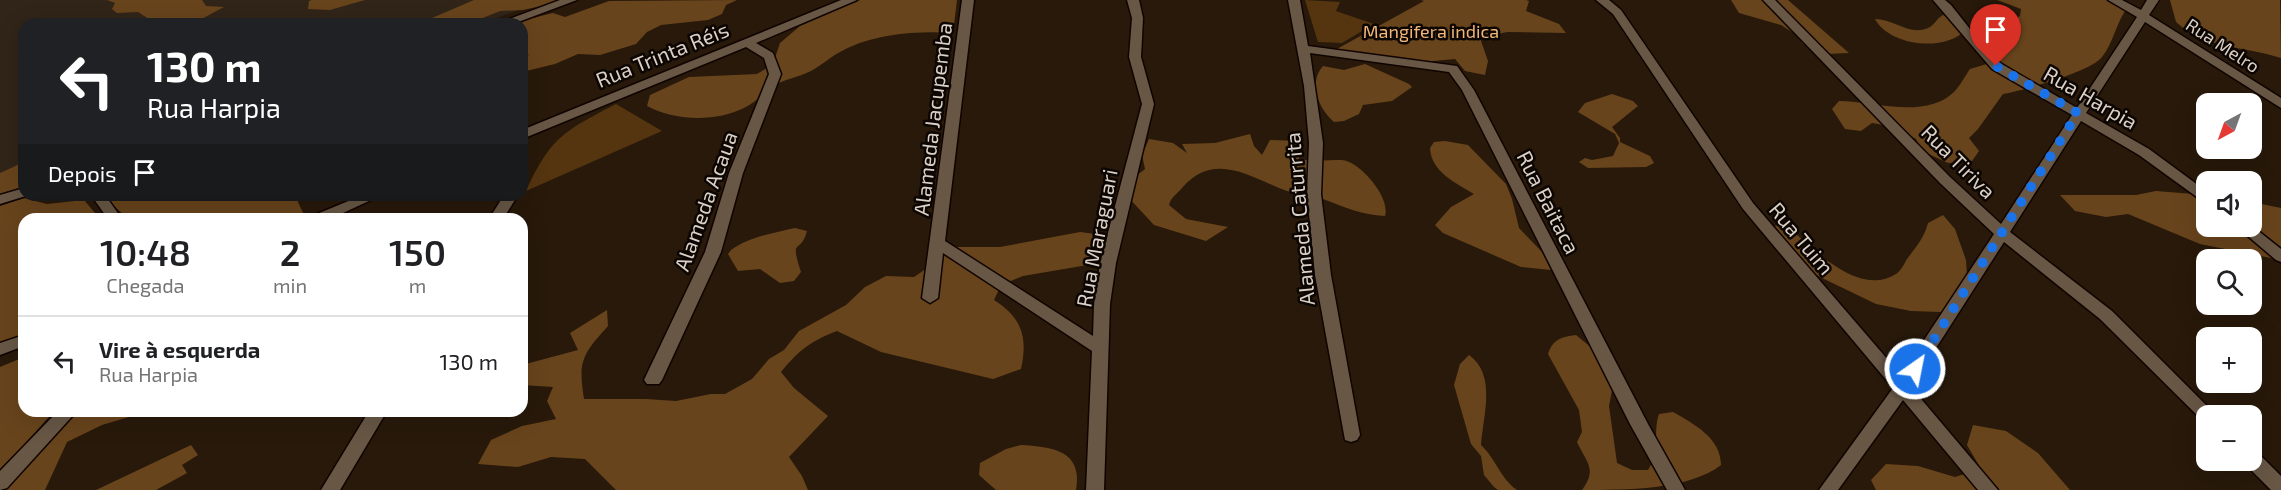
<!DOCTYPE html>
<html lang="pt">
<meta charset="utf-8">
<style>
body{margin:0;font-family:"Exo 2",sans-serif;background:#f6f6f6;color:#202124;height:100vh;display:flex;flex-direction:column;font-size:22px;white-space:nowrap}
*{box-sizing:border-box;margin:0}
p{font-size:20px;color:#757577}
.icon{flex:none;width:33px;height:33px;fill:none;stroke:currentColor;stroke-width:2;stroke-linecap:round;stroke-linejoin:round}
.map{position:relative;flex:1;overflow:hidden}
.side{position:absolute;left:18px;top:213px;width:510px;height:204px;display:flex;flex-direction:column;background:#fff;border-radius:18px;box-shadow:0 6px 24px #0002}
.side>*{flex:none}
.top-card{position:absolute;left:18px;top:18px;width:510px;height:183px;border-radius:18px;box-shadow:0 6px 24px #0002;background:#202124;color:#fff;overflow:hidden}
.needle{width:39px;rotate:221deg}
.tools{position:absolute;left:2196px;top:93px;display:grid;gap:12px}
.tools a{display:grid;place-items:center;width:66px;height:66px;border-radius:12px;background:#fff;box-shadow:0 6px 24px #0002;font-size:30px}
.pin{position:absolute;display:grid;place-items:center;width:51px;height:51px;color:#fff;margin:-62px -26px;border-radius:50% 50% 50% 0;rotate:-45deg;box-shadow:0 0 6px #0007}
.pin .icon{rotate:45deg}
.me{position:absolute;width:66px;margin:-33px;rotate:33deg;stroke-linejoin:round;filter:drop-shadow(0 0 4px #0008)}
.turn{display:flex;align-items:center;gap:21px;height:126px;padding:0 30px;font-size:27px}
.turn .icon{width:78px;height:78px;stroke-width:2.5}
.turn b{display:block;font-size:42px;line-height:51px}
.then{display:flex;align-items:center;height:57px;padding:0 30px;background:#0003;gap:12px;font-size:22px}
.eta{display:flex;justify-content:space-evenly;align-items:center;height:102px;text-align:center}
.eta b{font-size:36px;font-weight:600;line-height:42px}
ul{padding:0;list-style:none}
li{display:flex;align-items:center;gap:18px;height:90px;padding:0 30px;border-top:2px solid #e0e0e0}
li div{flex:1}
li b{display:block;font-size:22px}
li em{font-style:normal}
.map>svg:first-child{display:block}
.education{fill:#312418}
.green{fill:#543510}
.forest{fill:#68441c}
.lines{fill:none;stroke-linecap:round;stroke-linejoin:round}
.minor-casing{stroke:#100400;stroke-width:3}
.minor{fill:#685745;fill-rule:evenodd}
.route{stroke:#1a73e8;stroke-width:10;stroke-dasharray:0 18}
.labels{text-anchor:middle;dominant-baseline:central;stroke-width:5;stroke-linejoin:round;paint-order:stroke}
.far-park-label{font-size:18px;fill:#f2b679;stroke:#0c0602}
.far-street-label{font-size:18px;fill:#dbd0c7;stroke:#0c0602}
.street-label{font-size:21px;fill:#dbd0c7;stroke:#0c0602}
</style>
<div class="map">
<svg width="2281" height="490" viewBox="0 0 2281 490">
<rect width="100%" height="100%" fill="#28190a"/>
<polygon class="education" points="0,0 549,0 479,24 24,24 24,182 0,190"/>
<g class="green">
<polygon points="1305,0 1340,2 1336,11 1374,24 1342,43 1318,42"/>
<path d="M 616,104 L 662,131 L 526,191 C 551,137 564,131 616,104 Z"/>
</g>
<g class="forest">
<polygon points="107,0 202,0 206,6 224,7 192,24 151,24 152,21 138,12 117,13 112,9 115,3"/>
<polygon points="312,0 365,0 330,10 308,9 309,1"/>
<polygon points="474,0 568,0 523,10 500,11 468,24 418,24"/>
<polygon points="737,0 726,5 722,14 708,20 661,25 647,32 636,44 600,55 578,54 555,64 522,72 522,59 529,55 522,52 522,24 508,24 553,13 565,17 609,1"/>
<path d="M 860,0 L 957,0 L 953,33 C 919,31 882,33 850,47 C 835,53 825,63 811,71 C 799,77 785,79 773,86 C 763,93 755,103 744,108 C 716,122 675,121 647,106 L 650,95 L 689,77 L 757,74 L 773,64 L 780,43 L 800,26 Z"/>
<polygon points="1421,0 1526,0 1529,1 1526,11 1559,24 1566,33 1507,32 1480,38 1488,61 1485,75 1465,71 1455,59 1422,62 1335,50 1424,1"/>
<polygon points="1731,0 1788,0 1849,53 1826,54 1803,44 1795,34 1781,25 1739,13"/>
<path d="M 1997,0 L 2125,0 L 2128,7 C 2116,22 2114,42 2102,57 C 2092,71 2022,91 2003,94 L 1978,129 L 1969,138 L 1979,151 L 1972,161 L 1948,163 L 1922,151 L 1916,139 L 1895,127 L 1872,123 L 1861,131 L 1845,129 L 1832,109 L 1839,101 C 1873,101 1925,120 1954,92 C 1960,86 1965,76 1970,69 L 2000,60 L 1978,34 L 2020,16 L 2021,9 Z"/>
<path d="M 2170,0 L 2280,0 L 2281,58 C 2243,46 2206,49 2176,22 Z"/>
<path d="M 1943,15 L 1953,19 L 1962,30 L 1961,34 C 1939,51 1889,45 1875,19 C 1894,19 1909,36 1928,28 C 1935,25 1936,19 1943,15 Z"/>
<path d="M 1365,64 L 1409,84 L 1412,87 L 1392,101 L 1363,105 L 1359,114 L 1344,121 L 1334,122 C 1318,108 1308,83 1323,66 L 1344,70 Z"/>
<polygon points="1612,94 1633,101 1638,106 1612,127 1620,138 1620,142 1650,156 1654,163 1646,167 1588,168 1579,162 1585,158 1592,160 1613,156 1619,143 1615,134 1578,112 1585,103"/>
<path d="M 1250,134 L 1254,146 L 1262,155 L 1270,140 L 1302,141 L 1299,159 C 1315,162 1326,160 1342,160 C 1359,161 1391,197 1385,216 C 1361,215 1345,207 1323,199 C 1311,195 1299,195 1287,191 C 1251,178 1215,150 1182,188 C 1177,194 1171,197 1169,205 L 1186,219 L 1228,227 L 1206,241 L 1154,225 L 1128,197 L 1136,176 L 1145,169 L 1142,155 L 1149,139 L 1173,143 L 1187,153 L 1182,144 L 1215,143 Z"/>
<path d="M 1445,141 L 1468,145 L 1506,184 L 1512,199 L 1519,228 L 1542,252 L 1551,270 L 1521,267 L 1443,233 L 1435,225 L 1451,207 L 1474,194 C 1456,183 1431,172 1430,148 L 1434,142 Z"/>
<polygon points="24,162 24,189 0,197 0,173"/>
<polygon points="2156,191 2206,195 2206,226 2252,226 2252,202 2281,208 2281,260 2200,244 2128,214 2106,217 2075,211 2060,195 2136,195"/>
<polygon points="107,195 298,195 297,200 305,217 300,219 129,219 109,202"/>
<polygon points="24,198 47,204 84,200 100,219 24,219 24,335 0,344 0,206"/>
<path d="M 1943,215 L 1955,229 L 1966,260 L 1967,276 L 1956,301 L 1941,312 L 1911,311 L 1876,304 L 1820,277 L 1797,263 L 1772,227 L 1785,223 C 1810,247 1859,298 1896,274 C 1901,271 1904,264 1907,259 C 1916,247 1924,238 1928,223 Z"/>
<path d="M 795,228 L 807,231 C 801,255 789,236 801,272 L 794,281 L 780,283 L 760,269 L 738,271 L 728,254 L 731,250 C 749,237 773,233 795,228 Z"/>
<path d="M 1080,232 L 1111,236 L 1105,262 L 1023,276 L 1001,285 L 994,300 C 1022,318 1028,337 1021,369 L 993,379 L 881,352 L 837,331 C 811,341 799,350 781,372 L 794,388 L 828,416 L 789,457 L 802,476 L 808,490 L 616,490 L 585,459 L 551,457 L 518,467 L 478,464 L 491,440 L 522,426 L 556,419 L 547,401 L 553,387 L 522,385 L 522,365 L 578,350 L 570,333 L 607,310 L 608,326 C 582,355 578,361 584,399 L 646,399 L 676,401 L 711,394 L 725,394 L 752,379 L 769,359 L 784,350 L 799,331 L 846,305 L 865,287 L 886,276 L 914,277 L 933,264 L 947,247 L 1000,247 Z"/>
<path d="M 1576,335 L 1599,354 L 1613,385 L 1609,406 L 1617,463 L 1632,470 L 1648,470 C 1662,449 1652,435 1659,414 L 1673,412 C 1694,424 1721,438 1721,465 C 1689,490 1625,490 1582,490 C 1598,469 1586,462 1577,442 L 1582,432 L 1579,410 L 1548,354 C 1553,339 1561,337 1576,335 Z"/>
<path d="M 1469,355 C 1497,375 1483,416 1481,445 C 1496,459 1500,478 1517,490 L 1498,490 L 1494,487 L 1484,475 L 1481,456 L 1471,444 L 1454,385 L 1460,364 Z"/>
<polygon points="24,357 24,411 54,411 0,472 0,367"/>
<polygon points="70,411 140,411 139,414 102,425 67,442 45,490 0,490 0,487"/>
<polygon points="1973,425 2006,431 2038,453 2070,490 1876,490 1871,480 1886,464 1918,466 1955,477 1981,469 1967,445"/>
<polygon points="191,445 198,455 182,465 187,473 156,490 96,490"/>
<path d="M 1021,445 C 1052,447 1083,450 1076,490 L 996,490 L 979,475 L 980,463 L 1006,449 Z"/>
</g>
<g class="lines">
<g class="minor-casing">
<g id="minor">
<polygon points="560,0 577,0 513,24 496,24"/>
<polygon points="841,0 857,0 756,43 773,53 781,74 743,173 721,252 662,380 659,384 647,384 644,380 705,252 729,173 769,74 764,58 746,47 522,139 522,130"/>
<polygon points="962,0 974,0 945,241 1093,336 1094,304 1100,263 1142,104 1129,57 1132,18 1127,0 1139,0 1143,18 1141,57 1154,104 1116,263 1110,304 1104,490 1086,490 1092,351 943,253 938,298 930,303 922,298"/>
<polygon points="1288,0 1300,0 1308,46 1457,66 1474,90 1648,424 1685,490 1667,490 1630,424 1462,90 1449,72 1310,53 1323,143 1321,194 1331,275 1360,435 1357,440 1351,442 1345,440 1315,275 1307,194 1309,143 1304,86"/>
<polygon points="1596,0 1609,0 1621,10 1753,203 1901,375 1994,234 1940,183 1763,0 1775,0 1950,177 2001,224 2072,115 1992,69 1933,0 1945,0 1951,5 1985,48 2000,63 2077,108 2137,17 2108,0 2122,0 2141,10 2147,0 2159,0 2149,15 2281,98 2281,108 2145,22 2086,113 2149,149 2206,191 2206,201 2201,200 2139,155 2081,121 2010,232 2112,311 2217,416 2206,416 2206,422 2202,420 2100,319 2004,242 1911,387 1998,490 1978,490 1903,400 1838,490 1819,490 1893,388 1743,209 1613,14"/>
<polygon points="24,188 24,195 29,195 0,204 0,195"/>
<polygon points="91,195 105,195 122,219 108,219"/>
<polygon points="363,195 382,195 330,219 310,219 312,216"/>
<polygon points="504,195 518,195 503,219 489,219"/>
<polygon points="2236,226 2252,226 2281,249 2281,262 2276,260"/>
<polygon points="24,335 24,346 0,355 0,343"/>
<polygon points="58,411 77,411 7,488 0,490 0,471"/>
<polygon points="369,411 387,411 340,490 321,490"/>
<polygon points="2252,452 2259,454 2281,476 2281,490 2271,490 2245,464 2244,460 2252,460"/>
</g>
</g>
<use href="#minor" class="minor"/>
</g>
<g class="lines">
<polyline class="route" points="1915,369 2078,113 1996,66"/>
</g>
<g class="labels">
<g class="far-park-label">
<text x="1431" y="31">Mangifera indica</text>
</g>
<g class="far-street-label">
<text transform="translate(2223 45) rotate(33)">Rua Melro</text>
</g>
<g class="street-label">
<text transform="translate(662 54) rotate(-22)">Rua Trinta Réis</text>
<text transform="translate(2091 97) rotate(30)">Rua Harpia</text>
<text transform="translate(932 119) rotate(-83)">Alameda Jacupemba</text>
<text transform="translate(1959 161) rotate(45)">Rua Tiriva</text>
<text transform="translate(705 201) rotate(-70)">Alameda Acaua</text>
<text transform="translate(1549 202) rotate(63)">Rua Baitaca</text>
<text transform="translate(1299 219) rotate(-95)">Alameda Caturrita</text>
<text transform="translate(1096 238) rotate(-79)">Rua Maraguari</text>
<text transform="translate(1802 238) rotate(50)">Rua Tuim</text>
</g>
</g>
</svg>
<div class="tools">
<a><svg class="needle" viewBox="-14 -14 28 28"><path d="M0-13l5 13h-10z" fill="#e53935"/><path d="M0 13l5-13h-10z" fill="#757577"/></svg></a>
<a><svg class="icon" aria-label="sound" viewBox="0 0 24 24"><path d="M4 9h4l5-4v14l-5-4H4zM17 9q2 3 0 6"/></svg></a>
<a><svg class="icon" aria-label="search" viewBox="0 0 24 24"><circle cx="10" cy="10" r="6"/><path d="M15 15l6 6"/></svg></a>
<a>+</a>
<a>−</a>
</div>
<div class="pin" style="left:1996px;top:66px;background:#d93025"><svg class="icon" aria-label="arrive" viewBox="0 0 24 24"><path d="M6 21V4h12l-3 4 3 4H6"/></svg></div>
<svg class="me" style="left:1915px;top:369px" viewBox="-20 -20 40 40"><circle r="17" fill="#1a73e8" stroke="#fff" stroke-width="3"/><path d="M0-11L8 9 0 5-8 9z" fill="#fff"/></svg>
<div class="top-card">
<div class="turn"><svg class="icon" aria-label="left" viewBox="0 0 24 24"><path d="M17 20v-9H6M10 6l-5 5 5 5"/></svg><div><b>130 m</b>Rua Harpia</div></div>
<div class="then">Depois<svg class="icon" aria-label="arrive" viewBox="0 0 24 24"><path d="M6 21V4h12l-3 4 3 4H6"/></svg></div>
</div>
<section class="side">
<div class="eta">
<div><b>10:48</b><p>Chegada</p></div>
<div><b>2</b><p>min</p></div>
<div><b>150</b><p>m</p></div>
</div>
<ul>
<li><svg class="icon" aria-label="left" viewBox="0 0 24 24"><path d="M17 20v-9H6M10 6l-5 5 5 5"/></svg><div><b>Vire à esquerda</b><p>Rua Harpia</p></div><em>130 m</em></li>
</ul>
</section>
</div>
